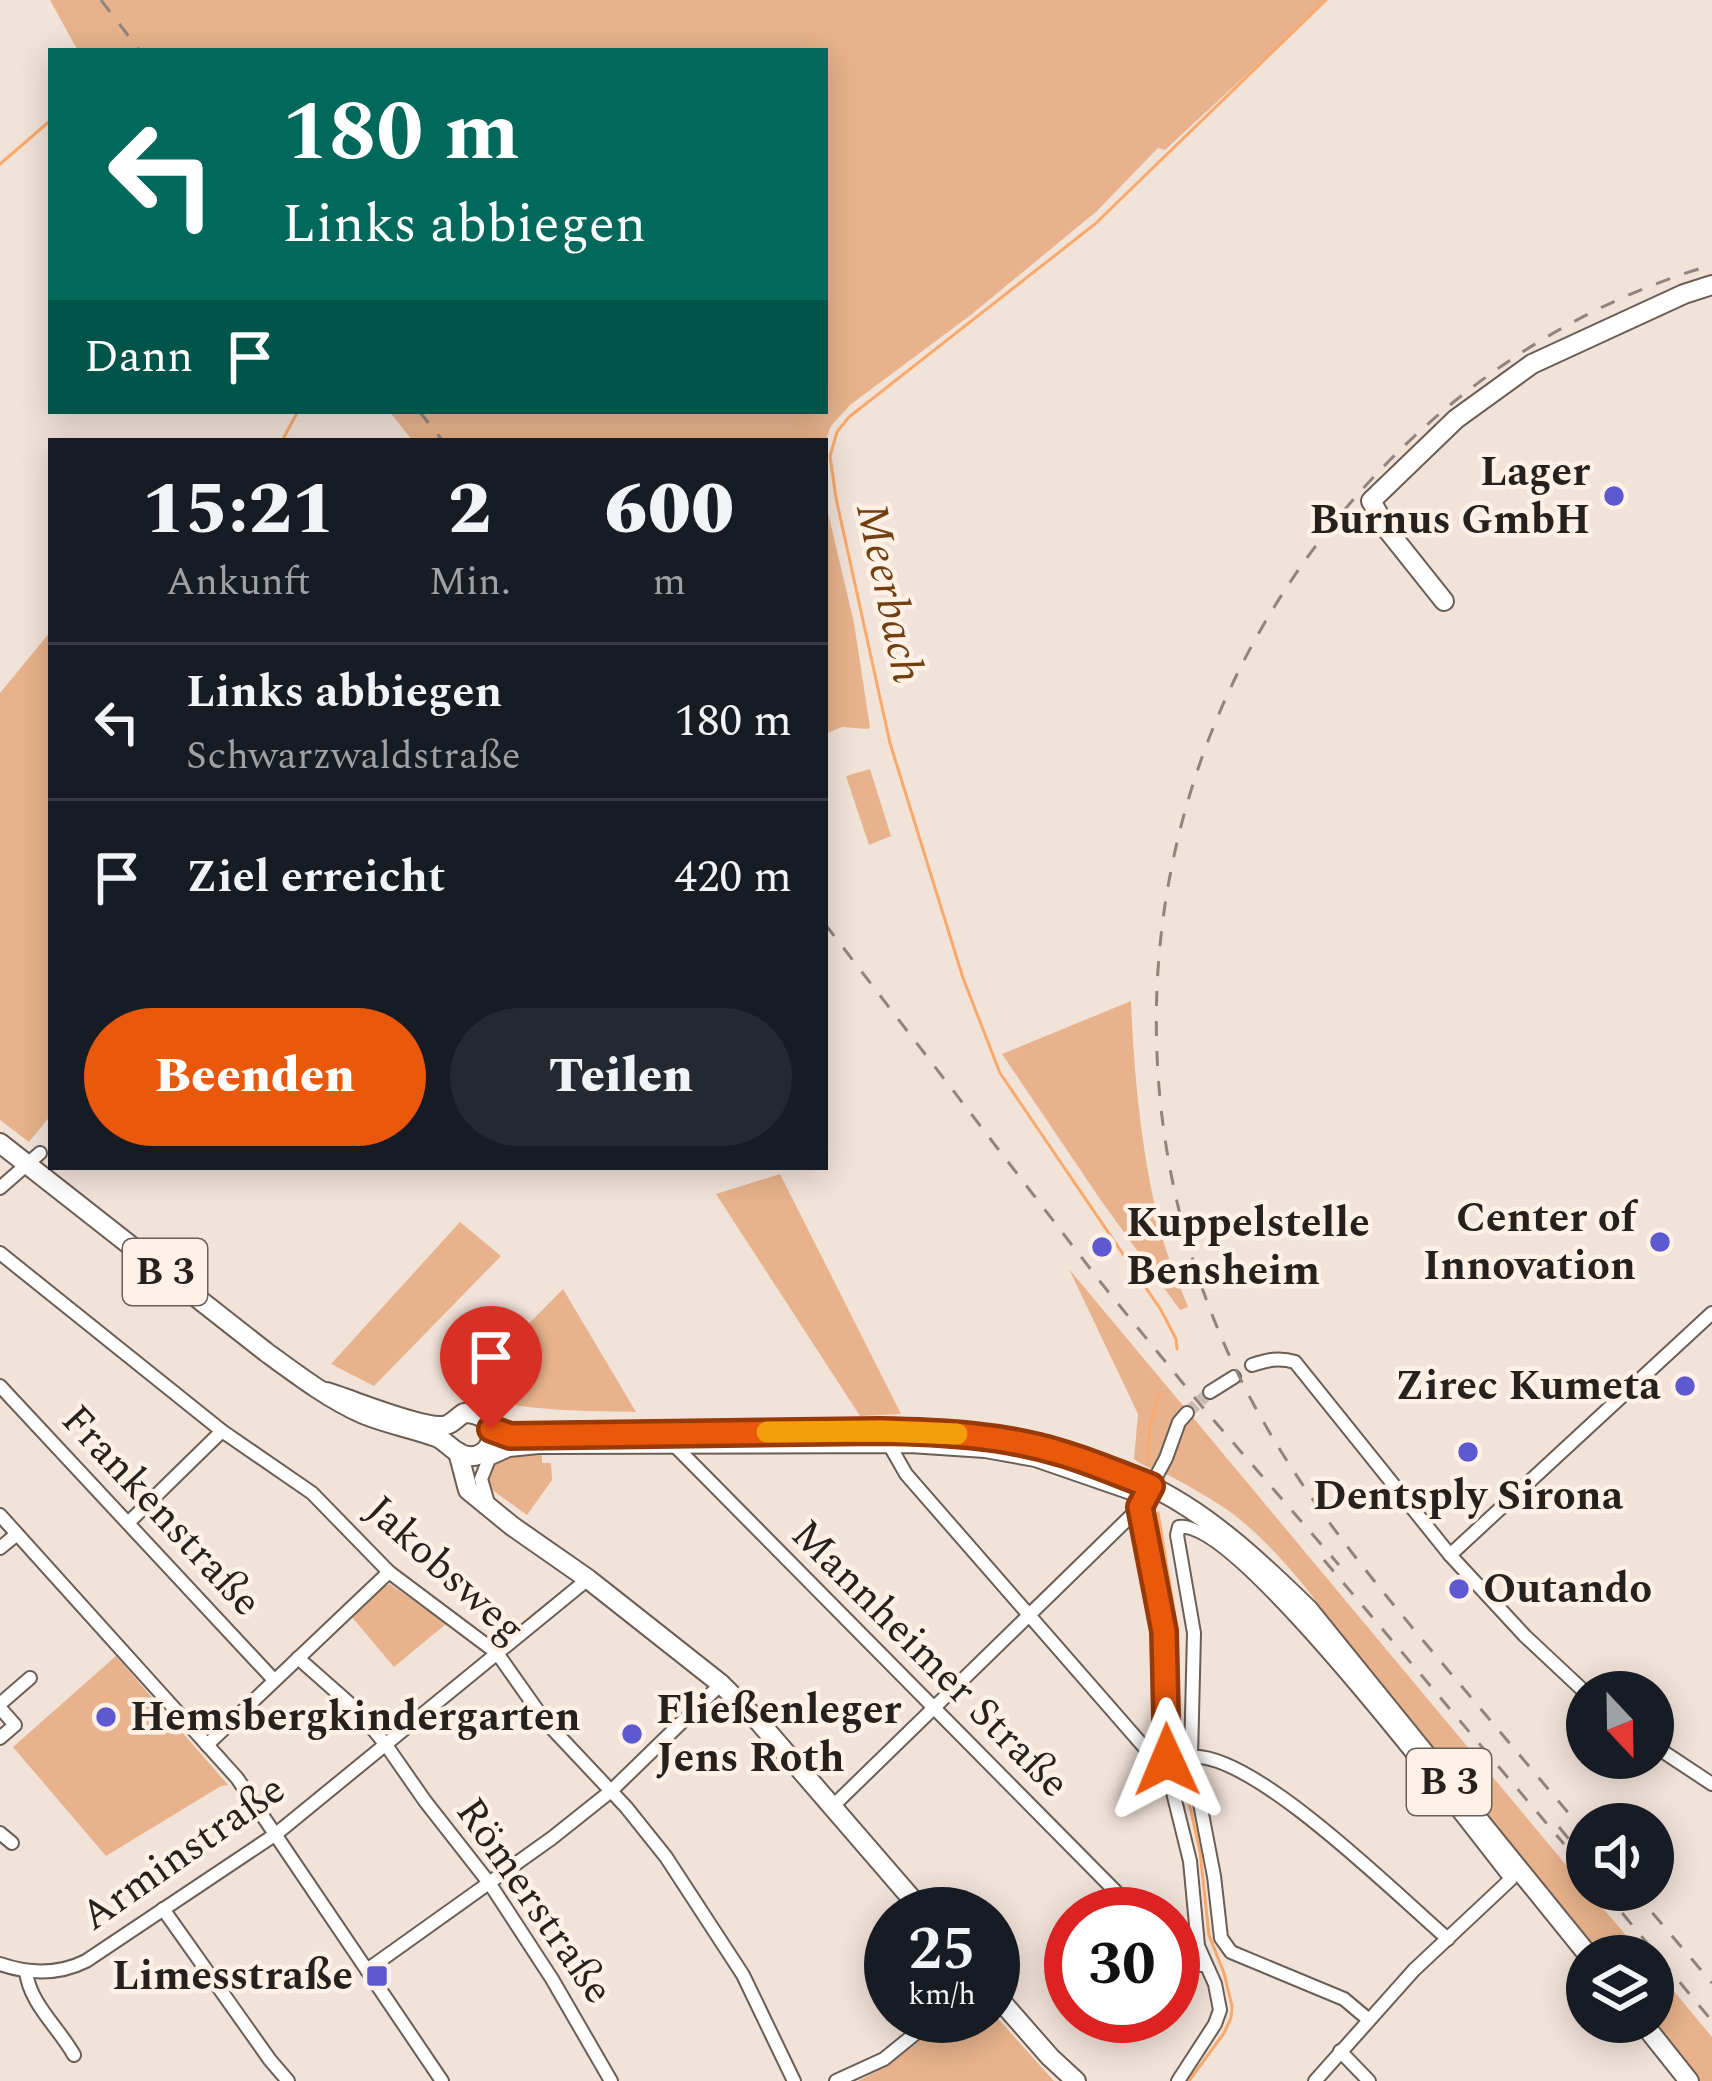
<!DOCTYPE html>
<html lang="de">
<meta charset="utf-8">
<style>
body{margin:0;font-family:Spectral,serif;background:#242831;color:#f1f3f6;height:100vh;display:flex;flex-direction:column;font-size:45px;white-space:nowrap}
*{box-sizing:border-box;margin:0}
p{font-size:39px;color:#9ea1a6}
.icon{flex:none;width:66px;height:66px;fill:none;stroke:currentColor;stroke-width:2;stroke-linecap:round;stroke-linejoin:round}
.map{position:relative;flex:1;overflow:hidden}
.sheet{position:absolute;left:48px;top:438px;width:780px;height:732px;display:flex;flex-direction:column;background:#171b24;border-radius:0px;box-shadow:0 6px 30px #0003}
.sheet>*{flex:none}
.top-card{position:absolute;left:48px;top:48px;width:780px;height:366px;border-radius:0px;box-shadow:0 6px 30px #0003;background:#00695c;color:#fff;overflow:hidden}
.needle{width:78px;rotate:158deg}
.tools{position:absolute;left:1566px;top:1671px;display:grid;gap:24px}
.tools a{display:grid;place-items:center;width:108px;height:108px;border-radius:50%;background:#171b24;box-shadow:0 6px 30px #0003;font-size:60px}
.speed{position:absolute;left:864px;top:1887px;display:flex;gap:24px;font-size:60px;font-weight:700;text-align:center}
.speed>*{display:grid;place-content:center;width:156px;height:156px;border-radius:50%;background:#171b24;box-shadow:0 6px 30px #0003;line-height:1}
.speed small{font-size:30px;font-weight:400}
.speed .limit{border:18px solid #d22;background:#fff;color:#111}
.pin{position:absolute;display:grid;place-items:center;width:102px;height:102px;color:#fff;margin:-123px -51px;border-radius:50% 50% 50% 0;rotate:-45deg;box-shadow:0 0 12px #0007}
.pin .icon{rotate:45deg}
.me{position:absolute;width:132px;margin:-66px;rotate:359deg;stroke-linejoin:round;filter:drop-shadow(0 0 9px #0008)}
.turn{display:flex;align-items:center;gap:42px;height:252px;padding:0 36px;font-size:54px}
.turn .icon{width:156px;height:156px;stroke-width:2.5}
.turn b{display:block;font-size:84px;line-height:102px}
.then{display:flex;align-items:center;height:114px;padding:0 36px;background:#0003;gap:24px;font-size:45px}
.eta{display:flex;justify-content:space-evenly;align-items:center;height:204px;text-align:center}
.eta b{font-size:72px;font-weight:800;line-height:84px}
.primary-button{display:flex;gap:24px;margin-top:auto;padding:24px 36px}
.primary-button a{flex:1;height:138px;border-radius:72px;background:#ea580c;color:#fff;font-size:48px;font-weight:800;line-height:138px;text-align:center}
.primary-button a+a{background:#242831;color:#f1f3f6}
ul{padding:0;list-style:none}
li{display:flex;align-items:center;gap:36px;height:156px;padding:0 36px;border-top:3px solid #363941}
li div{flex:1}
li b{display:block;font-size:45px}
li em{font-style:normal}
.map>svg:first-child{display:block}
.green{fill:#e8b38c}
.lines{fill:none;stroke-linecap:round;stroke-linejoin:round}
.stream{stroke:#f9a96b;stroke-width:3}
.street-tunnel{stroke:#c9bcb4;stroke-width:12;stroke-dasharray:12 6;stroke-linecap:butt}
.street-casing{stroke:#6a5e55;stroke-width:16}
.secondary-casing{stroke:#6a5e55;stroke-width:22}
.primary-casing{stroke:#6a5e55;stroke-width:22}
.street{stroke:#fff;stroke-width:12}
.secondary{stroke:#fff;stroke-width:18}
.primary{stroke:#fff;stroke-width:18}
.rail{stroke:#8f847e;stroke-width:3;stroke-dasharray:15 15;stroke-linecap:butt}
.route-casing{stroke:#983908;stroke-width:30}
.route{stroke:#ea580c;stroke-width:21}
.slow{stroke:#f59e0b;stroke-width:21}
.poi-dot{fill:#5d59d1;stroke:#fff1e6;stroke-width:4.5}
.labels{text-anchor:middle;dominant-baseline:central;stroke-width:9;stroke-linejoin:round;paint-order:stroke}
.shield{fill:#fff1e6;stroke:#685f5a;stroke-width:3}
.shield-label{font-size:39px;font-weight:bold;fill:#27211e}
.poi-label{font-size:42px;font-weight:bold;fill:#27211e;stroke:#fff1e6;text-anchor:end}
.street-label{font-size:42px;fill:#27211e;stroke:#fff1e6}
.water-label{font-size:45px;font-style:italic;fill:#723f11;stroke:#fff1e6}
</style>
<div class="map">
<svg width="1712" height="2081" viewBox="0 0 1712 2081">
<rect width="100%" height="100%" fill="#f2e3d9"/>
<g class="green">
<polygon points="50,0 1327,0 1165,150 1158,148 1097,211 972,314 850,405 831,426 825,442 413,441 389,411 825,411 825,51 78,51"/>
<polygon points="825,500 854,623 870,727 868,729 842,727 825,734"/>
<polygon points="51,631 51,1115 29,1142 0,1120 0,693"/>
<polygon points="870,769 891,836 869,845 846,776"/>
<path d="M 1131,1001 C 1134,1080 1142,1159 1162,1236 C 1168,1260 1179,1283 1188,1307 L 1180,1310 L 1100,1199 L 1002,1054 Z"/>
<polygon points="780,1174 901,1414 860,1416 716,1194"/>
<polygon points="460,1222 501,1256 374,1386 331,1364"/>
<path d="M 1069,1269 L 1587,1890 L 1644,1956 L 1597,1956 L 1345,1641 C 1313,1595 1278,1549 1233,1514 C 1214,1500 1189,1486 1168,1475 C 1156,1470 1144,1467 1134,1459 L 1138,1414 Z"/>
<path d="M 563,1289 L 636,1412 C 598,1411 498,1412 471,1391 L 476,1377 Z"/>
<path d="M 542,1455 L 542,1463 L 551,1463 L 552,1480 L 527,1515 L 491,1489 L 486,1479 C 493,1454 519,1456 542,1455 Z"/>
<polygon points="390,1584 446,1624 394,1667 351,1616 383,1587"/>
<polygon points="116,1656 228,1785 221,1786 106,1856 13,1747"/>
<polygon points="1653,1966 1712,2037 1712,2081 1700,2081 1650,2022 1653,2022"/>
<path d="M 993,2013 L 1054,2081 L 858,2081 C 893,2064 920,2042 949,2016 L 993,2016 Z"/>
</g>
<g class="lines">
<g class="stream">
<polyline points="0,164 51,120"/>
<polyline points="282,441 298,411"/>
<polyline points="1177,1349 1176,1339 1161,1310 1000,1073 963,978 890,743 836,498 830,456 837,432 849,417 1095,224 1326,0"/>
<polyline points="1147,1460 1150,1424 1160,1392"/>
<polyline points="1158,1513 1177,1629 1180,1761 1200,1852 1209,1935 1224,1973 1232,2006 1231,2018 1224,2033 1189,2081"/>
</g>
<polyline class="street-tunnel" points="1187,1413 1210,1392"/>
<g class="street-casing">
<g id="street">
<polyline points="0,1188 40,1153"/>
<polyline points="0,1253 222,1431 312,1493 389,1572 497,1653 545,1721 626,1807 666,1857 743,1975 794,2081"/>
<path d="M 1252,1365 C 1267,1360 1279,1357 1295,1362 L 1450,1555 L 1525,1636 L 1587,1694"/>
<polyline points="0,1386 274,1680"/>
<polyline points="1210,1392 1234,1377"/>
<polyline points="890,1446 906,1474 1152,1756 1159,1760 1167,1759"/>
<polyline points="677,1448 1138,1914"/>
<polyline points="488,1503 481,1479 489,1459 509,1450 539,1447 910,1446 985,1451 1035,1460 1145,1498"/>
<polyline points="1140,1507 1164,1631 1168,1772 1190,1861 1198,1946 1215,1984 1220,2010 1215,2024 1178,2081"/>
<polyline points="0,1515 237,1778 442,2081"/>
<polyline points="128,1523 222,1431"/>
<polyline points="0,1548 17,1534"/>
<polyline points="1450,1555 1712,1313"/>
<polyline points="298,1658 358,1711 386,1745 425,1801 490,1884 552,1979 611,2081"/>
<polyline points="0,1704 30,1678"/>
<polyline points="0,1708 15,1725 0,1738"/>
<polyline points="207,1745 389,1572"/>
<polyline points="1653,1745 1712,1784"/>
<path d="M 1191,1757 C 1253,1751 1398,1896 1448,1939"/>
<polyline points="832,1807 1140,1507 1166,1458 1179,1422 1187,1413"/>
<polyline points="0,1833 12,1843"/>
<polyline points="163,1909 270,2060 288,2081"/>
<path d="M 1173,1949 C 1184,1959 1189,1966 1205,1965"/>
<path d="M 0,1964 C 29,1974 58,1975 86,1961 L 276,1834 L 588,1579"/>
<polyline points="367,1970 552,1838 611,1791 721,1684"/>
<path d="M 26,1971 C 29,2003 59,2028 74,2055"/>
<polyline points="1340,2051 1369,2081"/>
<polyline points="836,2081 884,2059 937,2016"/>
<path d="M 1315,2081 L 1414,1970 L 1511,1879 C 1467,1823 1238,1518 1179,1527 L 1177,1535 L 1194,1633 L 1191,1757 L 1214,1876 L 1221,1938 L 1231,1952 L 1344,1999 L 1369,2020"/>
</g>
</g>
<g class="secondary-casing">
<g id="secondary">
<polyline points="1444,601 1389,532 1371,501 1456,419 1532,364 1684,294 1712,285"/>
<polyline points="458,1452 468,1490 512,1526 588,1579 721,1684 760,1723 925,1914"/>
<polyline points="993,1992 1050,2057 1076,2081"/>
</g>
</g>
<g class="primary-casing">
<g id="primary">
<path d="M 0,1143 L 266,1352 C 296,1374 329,1399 363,1414 C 387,1424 411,1428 436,1437 C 447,1441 455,1455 468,1456 C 497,1459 503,1413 464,1413 C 459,1416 455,1421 449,1424 C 431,1434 349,1398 326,1392"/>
<path d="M 490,1443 L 510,1436 L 880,1431 C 974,1433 1063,1446 1148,1485 C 1207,1512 1262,1564 1308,1609 L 1589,1956"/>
<polyline points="1642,2022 1689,2081"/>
</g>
</g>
<use href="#street" class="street"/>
<use href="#secondary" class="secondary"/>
<use href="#primary" class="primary"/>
<g class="rail">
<polyline points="101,0 140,51"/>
<polyline points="419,411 443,441"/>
<polyline points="825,924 1102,1284 1204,1409 1339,1565"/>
<polyline points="1324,1560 1564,1844"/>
<polyline points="1559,1827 1587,1861"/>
<path d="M 1587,1835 C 1539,1778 1490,1720 1442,1663 C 1368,1575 1295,1487 1243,1384 C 1087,1073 1145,708 1389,461 C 1477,371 1590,300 1712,265"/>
<polyline points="1603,1890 1712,2021"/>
<polyline points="1633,1890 1712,1983"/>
</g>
</g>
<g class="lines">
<g class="route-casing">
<path id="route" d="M 491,1429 L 510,1436 L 880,1431 C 941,1432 1003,1435 1061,1453 C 1092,1462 1121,1475 1151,1486 L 1140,1507 L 1164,1631 L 1167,1760"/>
</g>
<use href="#route" class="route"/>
<polyline class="slow" points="767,1432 880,1431 957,1434"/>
</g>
<g class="poi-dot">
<circle cx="1614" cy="496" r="12"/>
<circle cx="1660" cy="1242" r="12"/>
<circle cx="1102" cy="1247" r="12"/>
<circle cx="1685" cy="1386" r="12"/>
<circle cx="1468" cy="1452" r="12"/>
<circle cx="1459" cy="1589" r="12"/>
<circle cx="106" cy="1717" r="12"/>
<circle cx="632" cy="1734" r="12"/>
<rect x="365" y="1964" width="24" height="24" rx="6"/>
</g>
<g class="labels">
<g class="shield">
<rect x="123" y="1239" width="84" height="66" rx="9"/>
<rect x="1407" y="1749" width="84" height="66" rx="9"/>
</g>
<g class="shield-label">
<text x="165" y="1272">B 3</text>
<text x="1449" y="1782">B 3</text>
</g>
<g class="poi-label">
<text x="1590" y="472">Lager<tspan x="1590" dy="48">Burnus GmbH</tspan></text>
<text x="1636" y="1218">Center of<tspan x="1636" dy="48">Innovation</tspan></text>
<text x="1126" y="1223" text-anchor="start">Kuppelstelle<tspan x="1126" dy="48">Bensheim</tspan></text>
<text x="1661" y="1386">Zirec Kumeta</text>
<text x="1468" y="1496" text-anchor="middle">Dentsply Sirona</text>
<text x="1483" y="1589" text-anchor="start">Outando</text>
<text x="656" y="1710" text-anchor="start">Fließenleger<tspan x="656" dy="48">Jens Roth</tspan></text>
<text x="130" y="1717" text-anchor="start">Hemsbergkindergarten</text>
<text x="353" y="1976">Limesstraße</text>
</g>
<g class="street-label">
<text transform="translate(161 1511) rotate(47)">Frankenstraße</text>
<text transform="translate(445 1570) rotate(42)">Jakobsweg</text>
<text transform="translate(930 1659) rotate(45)">Mannheimer Straße</text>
<text transform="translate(183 1853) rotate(-35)">Arminstraße</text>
<text transform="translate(534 1901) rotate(55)">Römerstraße</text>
</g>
<g class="water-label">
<text transform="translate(889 593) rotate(78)">Meerbach</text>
</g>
</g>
</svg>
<div class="tools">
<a><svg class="needle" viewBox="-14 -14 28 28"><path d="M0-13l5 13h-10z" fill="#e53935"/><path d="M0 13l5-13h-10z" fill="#9ea1a6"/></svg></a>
<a><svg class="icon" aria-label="sound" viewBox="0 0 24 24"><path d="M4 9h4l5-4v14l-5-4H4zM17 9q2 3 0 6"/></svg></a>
<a><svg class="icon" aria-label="layers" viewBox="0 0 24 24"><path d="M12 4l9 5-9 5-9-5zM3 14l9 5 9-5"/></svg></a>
</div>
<div class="speed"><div>25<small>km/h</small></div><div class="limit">30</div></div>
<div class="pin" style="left:491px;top:1429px;background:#d93025"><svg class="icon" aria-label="arrive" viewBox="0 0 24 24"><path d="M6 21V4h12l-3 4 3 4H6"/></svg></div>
<svg class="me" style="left:1167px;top:1760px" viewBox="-20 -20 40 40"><path d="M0-17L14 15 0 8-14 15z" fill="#ea580c" stroke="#fff" stroke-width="4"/></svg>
<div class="top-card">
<div class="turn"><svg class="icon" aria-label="left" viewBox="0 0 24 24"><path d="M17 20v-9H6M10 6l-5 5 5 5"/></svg><div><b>180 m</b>Links abbiegen</div></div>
<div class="then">Dann<svg class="icon" aria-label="arrive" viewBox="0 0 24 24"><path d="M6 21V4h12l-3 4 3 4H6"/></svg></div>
</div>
<section class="sheet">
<div class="eta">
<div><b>15:21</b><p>Ankunft</p></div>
<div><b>2</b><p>Min.</p></div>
<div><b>600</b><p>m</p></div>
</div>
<ul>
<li><svg class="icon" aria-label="left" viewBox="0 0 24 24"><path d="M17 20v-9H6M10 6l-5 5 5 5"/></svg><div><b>Links abbiegen</b><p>Schwarzwaldstraße</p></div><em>180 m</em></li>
<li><svg class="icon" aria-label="arrive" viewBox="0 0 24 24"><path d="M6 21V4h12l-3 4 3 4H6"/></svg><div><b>Ziel erreicht</b></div><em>420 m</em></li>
</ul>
<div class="primary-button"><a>Beenden</a><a>Teilen</a></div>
</section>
</div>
